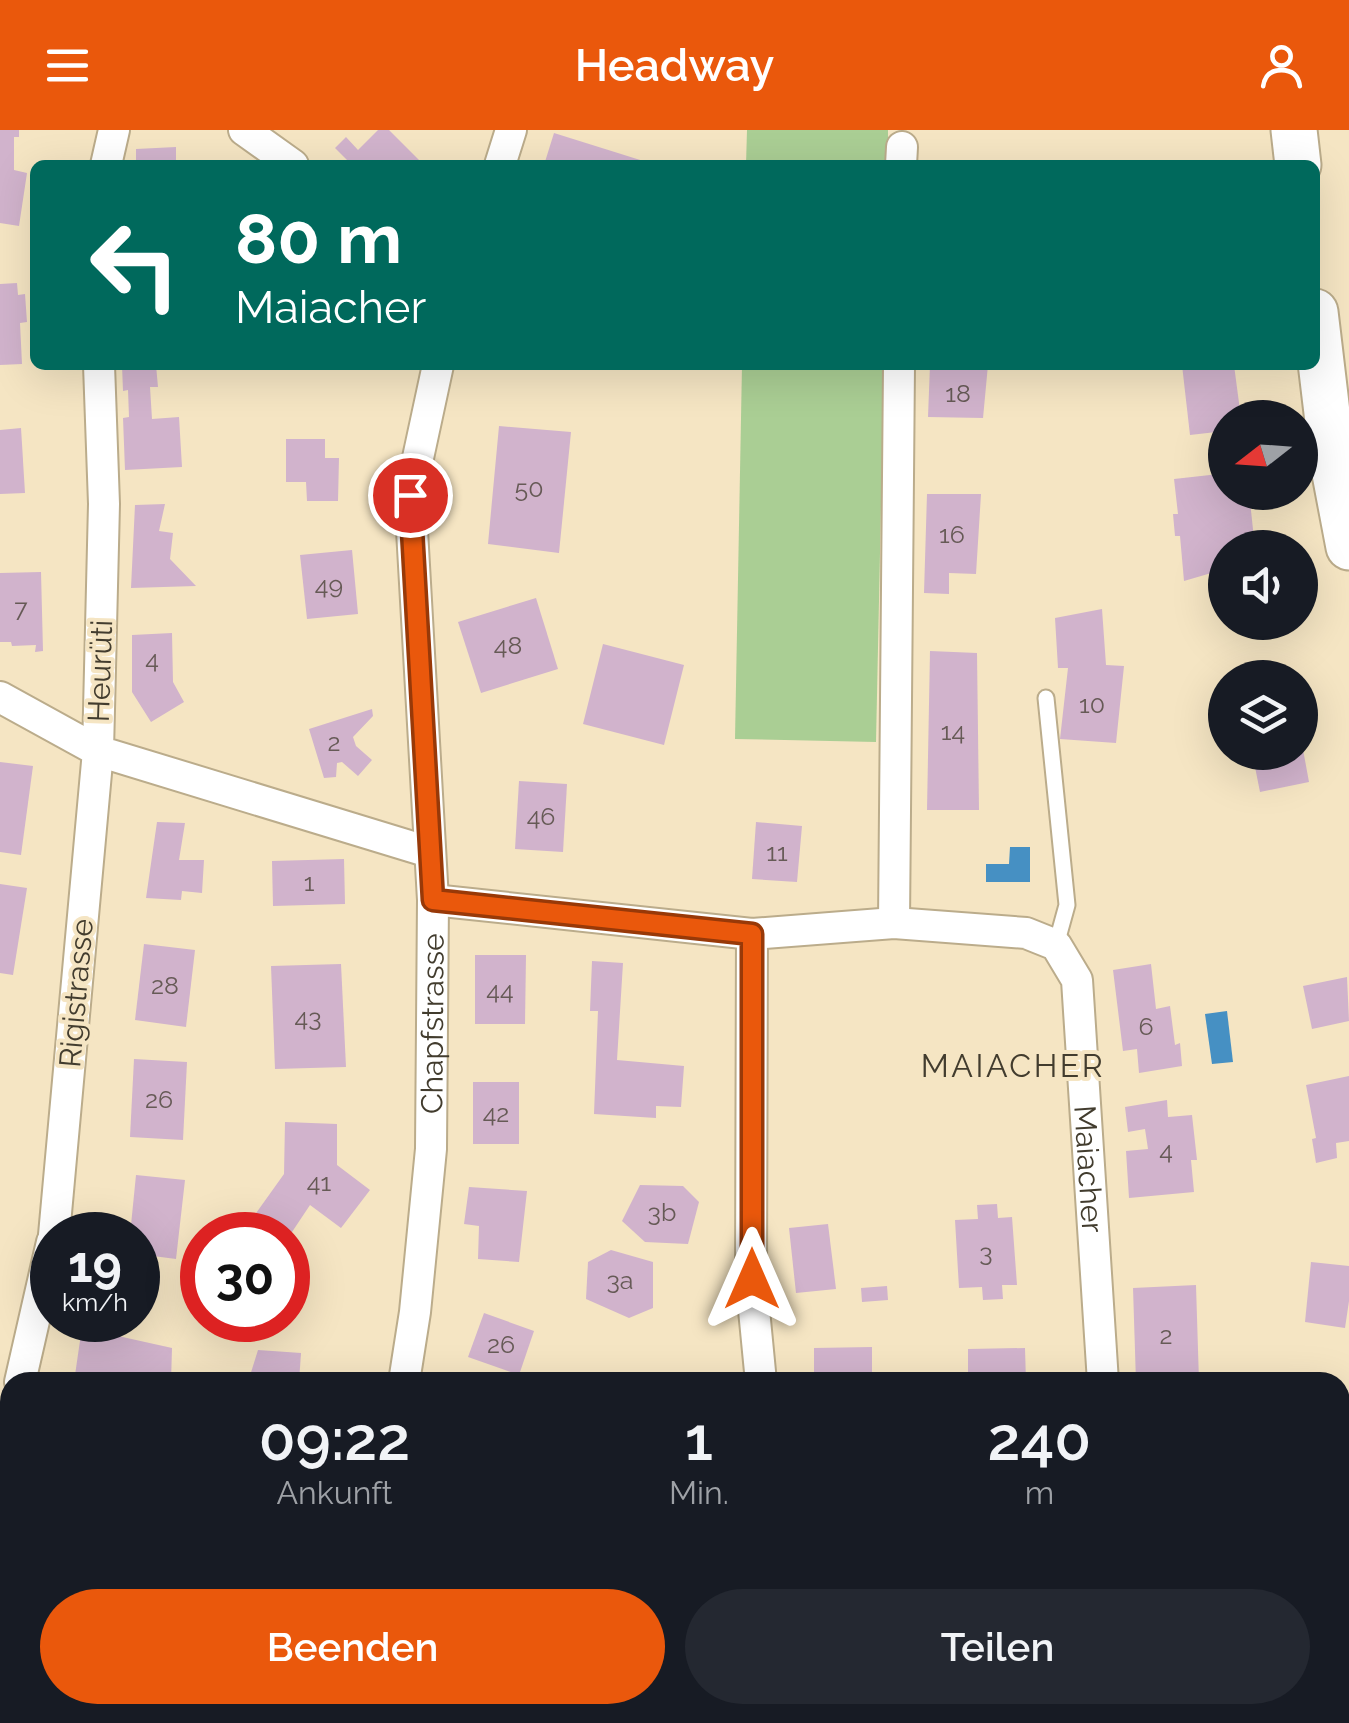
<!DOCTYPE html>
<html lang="de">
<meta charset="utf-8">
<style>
body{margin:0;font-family:Raleway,sans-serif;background:#242831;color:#f1f3f6;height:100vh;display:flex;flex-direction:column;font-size:38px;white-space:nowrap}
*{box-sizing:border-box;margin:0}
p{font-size:32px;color:#9ea1a6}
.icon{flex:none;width:55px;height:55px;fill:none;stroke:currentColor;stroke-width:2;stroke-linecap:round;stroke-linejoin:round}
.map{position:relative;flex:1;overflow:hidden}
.panel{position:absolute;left:0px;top:1242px;width:1350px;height:352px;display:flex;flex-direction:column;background:#171b24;border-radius:30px 30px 0 0;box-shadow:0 10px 40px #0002}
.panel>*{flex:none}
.hud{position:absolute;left:30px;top:30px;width:1290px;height:210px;border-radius:15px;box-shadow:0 10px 40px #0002;background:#00695c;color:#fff;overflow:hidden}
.needle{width:65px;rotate:253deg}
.controls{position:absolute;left:1208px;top:270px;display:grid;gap:20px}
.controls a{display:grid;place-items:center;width:110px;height:110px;border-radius:50%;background:#171b24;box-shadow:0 10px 40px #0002;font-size:50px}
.speed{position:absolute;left:30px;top:1082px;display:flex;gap:20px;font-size:50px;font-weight:700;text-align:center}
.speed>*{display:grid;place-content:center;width:130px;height:130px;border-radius:50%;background:#171b24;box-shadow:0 10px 40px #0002;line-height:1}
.speed small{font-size:25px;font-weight:400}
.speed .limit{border:15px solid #d22;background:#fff;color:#111}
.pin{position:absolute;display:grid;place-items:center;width:85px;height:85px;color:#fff;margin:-42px;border:5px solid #fff;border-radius:50%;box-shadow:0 2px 10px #0007}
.me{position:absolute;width:110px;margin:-55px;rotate:0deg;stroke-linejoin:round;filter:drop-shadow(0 0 8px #0008)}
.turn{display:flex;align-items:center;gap:35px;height:210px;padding:0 40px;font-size:45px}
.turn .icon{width:130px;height:130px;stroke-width:2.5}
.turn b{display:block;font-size:70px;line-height:85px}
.eta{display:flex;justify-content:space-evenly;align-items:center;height:170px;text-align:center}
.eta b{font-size:60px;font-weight:600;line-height:70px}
.cta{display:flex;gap:20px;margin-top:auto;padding:20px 40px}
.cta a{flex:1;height:115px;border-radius:60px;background:#ea580c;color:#fff;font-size:40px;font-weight:600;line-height:115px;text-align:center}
.cta a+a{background:#242831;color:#f1f3f6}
header{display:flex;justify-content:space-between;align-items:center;height:130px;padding:0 40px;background:#ea580c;color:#fff;font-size:45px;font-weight:600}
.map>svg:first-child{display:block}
.green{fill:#aace94}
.water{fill:#4690c3}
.building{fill:#d1b3cc}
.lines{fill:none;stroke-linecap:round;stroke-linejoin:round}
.lane-casing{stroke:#bbac8b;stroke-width:19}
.street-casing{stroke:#bbac8b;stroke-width:34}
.secondary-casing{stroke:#bbac8b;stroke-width:49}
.lane{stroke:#fff;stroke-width:15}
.street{stroke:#fff;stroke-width:30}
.secondary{stroke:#fff;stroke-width:45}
.route-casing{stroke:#983908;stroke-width:25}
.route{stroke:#ea580c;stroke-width:18}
.labels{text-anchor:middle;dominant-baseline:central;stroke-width:8;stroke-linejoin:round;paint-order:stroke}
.number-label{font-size:25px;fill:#665a56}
.street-label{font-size:30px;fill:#423c2e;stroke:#f5e5c3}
.neighbourhood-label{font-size:32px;letter-spacing:2.5px;fill:#423c2e;stroke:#f5e5c3}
</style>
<header><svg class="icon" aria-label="menu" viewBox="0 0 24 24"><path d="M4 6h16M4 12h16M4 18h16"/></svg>Headway<svg class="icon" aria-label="person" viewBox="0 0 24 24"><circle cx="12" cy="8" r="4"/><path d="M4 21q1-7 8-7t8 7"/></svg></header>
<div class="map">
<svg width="1349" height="1593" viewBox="0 0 1349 1593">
<rect width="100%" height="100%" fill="#f5e5c3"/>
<g class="green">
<polygon points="747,0 888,0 888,35 746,35"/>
<polygon points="742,235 884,235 876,612 735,609"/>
<polygon points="10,1377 10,1585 101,1585 99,1593 0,1593 0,1415"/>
<polygon points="454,1585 607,1585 604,1593 450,1593"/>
</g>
<g class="water">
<polygon points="1010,717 1030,717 1030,752 986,752 986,734 1009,734"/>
<polygon points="1227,881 1233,932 1212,934 1205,884"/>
</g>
<g class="building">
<polygon points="0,0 19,0 19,7 14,7 14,40 27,43 19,96 0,93"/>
<polygon points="378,0 389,0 424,35 352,35 335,18 346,7 358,20"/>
<polygon points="554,3 653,34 652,35 544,35"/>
<polygon points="176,17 176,35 136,35 136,19"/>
<polygon points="17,153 18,165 25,164 27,192 20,193 22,234 0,235 0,154"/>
<polygon points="122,235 156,235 158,257 150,257 152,289 179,287 182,337 125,340 123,288 129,287 128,260 123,261"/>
<polygon points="930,235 988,235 983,288 928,287"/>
<polygon points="1182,235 1234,235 1241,288 1225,288 1225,301 1190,305"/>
<polygon points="499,296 571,302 559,423 488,414"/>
<polygon points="21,298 25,363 0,364 0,300"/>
<polygon points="286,309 325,309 325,328 339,328 338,371 307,371 306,352 286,352"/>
<polygon points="1225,337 1225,362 1249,362 1255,418 1225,418 1225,439 1184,451 1180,406 1175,406 1173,384 1178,384 1174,349 1219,344 1219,338"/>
<polygon points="927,364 981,364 976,444 949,443 949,464 924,463"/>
<polygon points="165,374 159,401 173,403 170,429 196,456 131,458 135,375"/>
<polygon points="352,420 358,484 307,489 300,425"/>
<polygon points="41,442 43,521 35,522 36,515 12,516 11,512 0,512 0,443"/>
<polygon points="536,468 558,539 481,563 458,492"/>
<polygon points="1102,479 1106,535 1124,536 1116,613 1060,609 1068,538 1058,538 1055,488"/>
<polygon points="172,503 173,552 184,572 151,592 132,562 132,505"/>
<polygon points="603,514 684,535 664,615 583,594"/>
<polygon points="930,521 977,523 979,680 927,680"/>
<polygon points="372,579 373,586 353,607 356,616 372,630 358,646 342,632 337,633 336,647 324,648 309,599"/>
<polygon points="1302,614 1309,652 1260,662 1252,622 1300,622 1300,615"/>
<polygon points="0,632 33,636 21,725 0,722"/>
<polygon points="519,651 567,654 563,722 515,719"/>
<polygon points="157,692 185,693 179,730 204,730 202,763 182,761 181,770 146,768"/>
<polygon points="756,692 802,696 797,752 752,749"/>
<polygon points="344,729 345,774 273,776 272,731"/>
<polygon points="0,754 27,758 13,845 0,843"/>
<polygon points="144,814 195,820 186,897 135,890"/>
<polygon points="475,825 526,825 525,894 475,894"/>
<polygon points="592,831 623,833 617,930 684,936 681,977 656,976 656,988 594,984 598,881 590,881"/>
<polygon points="341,834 346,937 275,939 271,836"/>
<polygon points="1151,834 1156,879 1170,876 1175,915 1180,913 1182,936 1139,943 1137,919 1123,921 1113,840"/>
<polygon points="1347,847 1349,891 1312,899 1303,856"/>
<polygon points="134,929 187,932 183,1010 130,1007"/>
<polygon points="1349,946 1349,1011 1336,1013 1337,1028 1316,1033 1312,1009 1316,1008 1306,955"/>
<rect x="473" y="952" width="46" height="62"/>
<polygon points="1167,970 1168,987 1192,985 1197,1030 1191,1030 1194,1062 1129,1068 1126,1021 1148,1019 1145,999 1128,1002 1125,977"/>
<polygon points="285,992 337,994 337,1035 370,1060 341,1098 310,1075 290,1105 278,1105 254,1086 284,1044"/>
<polygon points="136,1045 185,1050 176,1129 138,1124 138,1105 130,1105"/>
<polygon points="640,1055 683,1056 699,1072 688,1114 645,1112 622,1091"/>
<polygon points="469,1057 527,1061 519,1132 478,1129 479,1096 464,1094"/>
<polygon points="997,1074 998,1088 1012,1087 1017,1155 1002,1155 1003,1169 983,1170 982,1157 959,1158 955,1090 978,1089 977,1075"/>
<polygon points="828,1094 836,1159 796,1163 789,1098"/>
<polygon points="611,1120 653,1132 653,1178 629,1188 586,1169 588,1132"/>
<polygon points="1311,1132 1349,1136 1349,1171 1345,1198 1305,1192"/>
<polygon points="1196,1155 1199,1252 1136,1252 1133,1158"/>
<polygon points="887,1156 888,1170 862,1172 861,1158"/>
<polygon points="484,1183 534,1201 519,1245 468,1227"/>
<polygon points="83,1190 111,1190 109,1204 172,1218 171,1252 74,1252"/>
<polygon points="872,1217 872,1252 814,1252 814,1218"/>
<polygon points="1025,1218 1026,1252 968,1252 968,1219"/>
<polygon points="258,1220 301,1223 299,1252 248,1252"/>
<polygon points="713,1246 713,1252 586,1252 586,1248"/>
<polygon points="344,1585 384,1585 402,1593 341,1593"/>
<polygon points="1137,1585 1212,1585 1205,1593 1145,1593"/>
</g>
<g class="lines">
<g class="lane-casing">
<polyline id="lane" points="1046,568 1067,775 1056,815"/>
</g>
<g class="street-casing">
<g id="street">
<polyline points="244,0 293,35"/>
<polyline points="106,35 114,0"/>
<polyline points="500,35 511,0"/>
<polyline points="901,35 902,17"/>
<polyline points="99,235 104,374 98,621 429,722"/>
<polyline points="0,567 98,621 54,1105"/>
<path id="s1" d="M 433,770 L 752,804 L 894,793 L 1026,803 L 1056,815 L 1077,850 L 1103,1252"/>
<polyline points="894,793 899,235"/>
<polyline points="752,804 751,1149 761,1252"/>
<polyline points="20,1252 52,1112"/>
<path id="s2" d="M 404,1252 L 415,1182 L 431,1019 L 433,770 L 410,365 L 438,235"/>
<polyline points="1340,1322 1349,1312"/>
<polyline points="0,1339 10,1296"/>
<polyline points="1340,1581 1349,1514"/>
<polyline points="833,1585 837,1593"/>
<polyline points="313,1593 316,1585"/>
</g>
</g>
<g class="secondary-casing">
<g id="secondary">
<polyline points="1294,0 1298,35"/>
<polyline points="1315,182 1333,333 1349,417"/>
</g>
</g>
<use href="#lane" class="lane"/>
<use href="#street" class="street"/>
<use href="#secondary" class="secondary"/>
</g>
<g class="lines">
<g class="route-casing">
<polyline id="route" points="410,365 433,770 752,804 752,1149"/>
</g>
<use href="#route" class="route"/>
</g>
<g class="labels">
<g class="number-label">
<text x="958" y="263">18</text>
<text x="529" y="358">50</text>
<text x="952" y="404">16</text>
<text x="329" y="455">49</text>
<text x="21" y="478">7</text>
<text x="508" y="515">48</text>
<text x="152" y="529">4</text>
<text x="1092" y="574">10</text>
<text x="953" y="601">14</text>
<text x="334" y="612">2</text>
<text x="541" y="686">46</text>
<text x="777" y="722">11</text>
<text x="309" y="752">1</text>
<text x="165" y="855">28</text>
<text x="500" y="860">44</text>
<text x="308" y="887">43</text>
<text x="1146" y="896">6</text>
<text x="159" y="969">26</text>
<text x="496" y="983">42</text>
<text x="1166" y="1020">4</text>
<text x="319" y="1052">41</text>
<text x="662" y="1082">3b</text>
<text x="986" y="1122">3</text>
<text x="620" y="1150">3a</text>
<text x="1166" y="1205">2</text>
<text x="501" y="1214">26</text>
</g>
<g class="street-label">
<text transform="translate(100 541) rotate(-88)">Heurüti</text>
<text transform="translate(76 863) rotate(-85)">Rigistrasse</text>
<text stroke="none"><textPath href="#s2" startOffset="360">Chapfstrasse</textPath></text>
<text stroke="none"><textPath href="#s1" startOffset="858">Maiacher</textPath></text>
</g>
<g class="neighbourhood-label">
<text x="1013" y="935">MAIACHER</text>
</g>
</g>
</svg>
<div class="controls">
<a><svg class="needle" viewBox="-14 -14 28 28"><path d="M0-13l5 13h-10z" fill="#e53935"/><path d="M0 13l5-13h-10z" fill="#9ea1a6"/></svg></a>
<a><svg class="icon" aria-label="sound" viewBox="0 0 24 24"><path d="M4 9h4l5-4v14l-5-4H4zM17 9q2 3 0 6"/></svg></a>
<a><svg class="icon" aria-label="layers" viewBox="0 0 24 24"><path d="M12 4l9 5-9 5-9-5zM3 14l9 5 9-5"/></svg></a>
</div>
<div class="speed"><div>19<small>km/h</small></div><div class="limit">30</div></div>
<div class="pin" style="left:410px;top:365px;background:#d93025"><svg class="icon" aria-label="arrive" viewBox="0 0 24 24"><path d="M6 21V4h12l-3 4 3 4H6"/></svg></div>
<svg class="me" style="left:752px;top:1149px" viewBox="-20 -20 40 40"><path d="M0-17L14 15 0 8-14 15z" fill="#ea580c" stroke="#fff" stroke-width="4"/></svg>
<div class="hud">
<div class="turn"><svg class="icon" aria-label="left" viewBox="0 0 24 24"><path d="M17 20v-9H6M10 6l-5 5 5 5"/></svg><div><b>80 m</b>Maiacher</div></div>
</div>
<section class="panel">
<div class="eta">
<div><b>09:22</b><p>Ankunft</p></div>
<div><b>1</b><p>Min.</p></div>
<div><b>240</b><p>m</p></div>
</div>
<div class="cta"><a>Beenden</a><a>Teilen</a></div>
</section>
</div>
